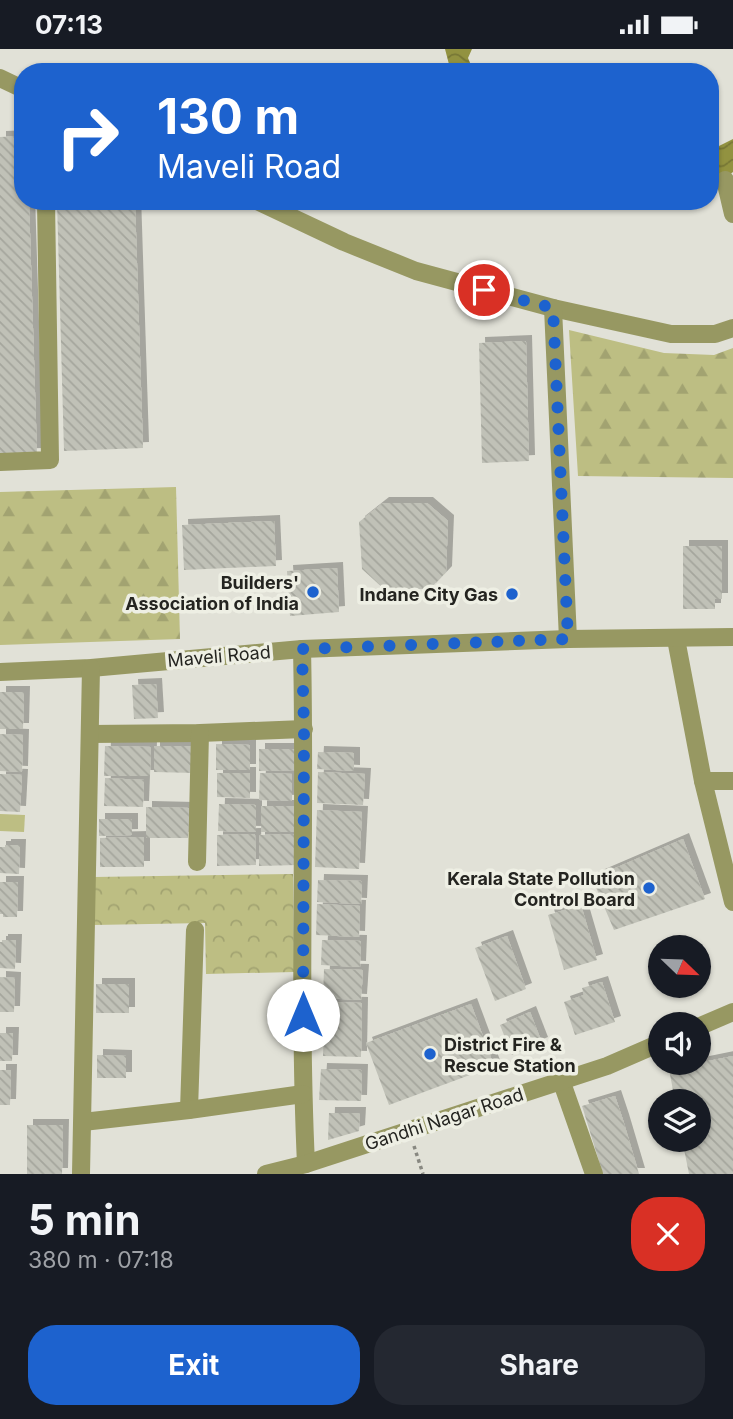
<!DOCTYPE html>
<meta charset="utf-8">
<style>
body{margin:0;font-family:Inter,sans-serif;background:#242831;color:#f1f3f6;height:100vh;display:flex;flex-direction:column;font-size:26px;white-space:nowrap}
*{box-sizing:border-box;margin:0}
p{font-size:23px;color:#9ea1a6}
.icon{flex:none;width:38px;height:38px;fill:none;stroke:currentColor;stroke-width:2;stroke-linecap:round;stroke-linejoin:round}
.map{position:relative;height:1125px;overflow:hidden}
.sheet{display:flex;flex-direction:column;background:#171b24;flex:1}
.sheet>*{flex:none}
.top-card{position:absolute;left:14px;top:14px;width:705px;height:147px;border-radius:28px;box-shadow:0 2px 5px #0004;background:#1d62ce;color:#fff;overflow:hidden}
.needle{width:46px;rotate:113deg}
.tools{position:absolute;left:648px;top:886px;display:grid;gap:14px}
.tools a{display:grid;place-items:center;width:63px;height:63px;border-radius:50%;background:#171b24;box-shadow:0 2px 5px #0004;font-size:35px}
.pin{position:absolute;display:grid;place-items:center;width:60px;height:60px;color:#fff;margin:-30px;border:4px solid #fff;border-radius:50%;box-shadow:0 2px 7px #0007}
.me{position:absolute;width:77px;margin:-38px;rotate:0deg;stroke-linejoin:round;filter:drop-shadow(0 0 5px #0008)}
.turn{display:flex;align-items:center;gap:24px;height:147px;padding:0 28px;font-size:32px}
.turn .icon{width:91px;height:91px;stroke-width:2.5}
.turn b{display:block;font-size:49px;line-height:60px}
.round{display:grid;place-items:center;flex:none;width:74px;height:74px;border-radius:28px;background:#242831}
.summary{display:flex;align-items:center;justify-content:space-between;height:119px;padding:0 28px}
h1{font-size:42px;font-weight:700;line-height:52px}
.primary-button{display:flex;gap:14px;margin-top:auto;padding:14px 28px}
.primary-button a{flex:1;height:80px;border-radius:28px;background:#1d62ce;color:#fff;font-size:28px;font-weight:700;line-height:80px;text-align:center}
.primary-button a+a{background:#242831;color:#f1f3f6}
.status{display:flex;justify-content:space-between;align-items:center;height:49px;padding:0 35px;background:#171b24;direction:ltr}
.status svg{height:19px;fill:currentColor}
.map>svg:first-child{display:block}
.forest{fill:url(#forest-firs)}
.park{fill:url(#park-crowns)}
.pitch{fill:#bdbe83}
.water{fill:url(#water-waves)}
.building{fill:url(#building-back-hatch);filter:url(#shadow)}
.lines{fill:none;stroke-linecap:round;stroke-linejoin:round}
.path{stroke:#888881;stroke-width:3.5;stroke-dasharray:3.5 3.5;stroke-linecap:butt}
.minor{stroke:#979862;stroke-width:18}
.route{stroke:#1d62ce;stroke-width:12;stroke-dasharray:0 21.6}
.poi-dot{fill:#1d62ce;stroke:#eeefe4;stroke-width:2.5}
.labels{text-anchor:middle;dominant-baseline:central;stroke-width:7;stroke-linejoin:round;paint-order:stroke}
.poi-label{font-size:18px;font-weight:bold;fill:#242420;stroke:#eeefe4;text-anchor:end}
.street-label{font-size:18px;fill:#242420;stroke:#eeefe4}
</style>
<div class="status"><b>07:13</b><svg viewBox="0 0 49 12"><path d="M0 12V9h3v3zM5 12V6h3v6zM10 12V3h3v9zM15 12V0h3v12zM26 1h20v11H26zM47 4h2v5h-2z"/></svg></div>
<div class="map">
<svg width="733" height="1125" viewBox="0 0 733 1125">
<defs>
<pattern id="forest-firs" width="22" height="20" patternUnits="userSpaceOnUse" patternTransform="scale(1.75)"><rect width="22" height="20" fill="#bdbe83"/><path d="M5 1l3.5 6h-7zM16 11l3.5 6h-7z" fill="#a2a371"/></pattern>
<pattern id="park-crowns" width="20" height="18" patternUnits="userSpaceOnUse" patternTransform="scale(1.75)"><rect width="20" height="18" fill="#bdbe83"/><path d="M2 6a3 3 0 1 1 6 0M12 15a3 3 0 1 1 6 0" fill="none" stroke="#a2a371"/></pattern>
<pattern id="water-waves" width="16" height="10" patternUnits="userSpaceOnUse" patternTransform="scale(1.75)"><rect width="16" height="10" fill="#929240"/><path d="M0 5q4-4 8 0t8 0" fill="none" stroke="#777735"/></pattern>
<pattern id="building-back-hatch" width="6" height="6" patternUnits="userSpaceOnUse" patternTransform="scale(1.75)"><rect width="6" height="6" fill="#c0c1b7"/><path d="M-1 5l2 2M0 0l6 6M5-1l2 2" fill="none" stroke="#a5a69d"/></pattern>
<filter id="shadow"><feDropShadow dx="6" dy="-6" stdDeviation="0" flood-color="#0004"/></filter>
</defs>
<rect width="100%" height="100%" fill="#e1e1d7"/>
<g class="forest">
<polygon points="569,281 664,304 714,306 733,299 733,429 578,427"/>
<polygon points="176,438 180,590 0,596 0,443"/>
</g>
<polygon class="park" points="293,825 294,923 206,925 205,874 94,876 94,828"/>
<polygon class="pitch" points="0,765 25,766 24,783 0,782"/>
<g class="water">
<polygon points="445,0 472,0 468,9 474,23 451,23"/>
<polygon points="733,90 733,123 725,129 711,133 711,101"/>
</g>
<g class="building">
<polygon points="23,87 23,152 29,152 37,405 0,406 0,88"/>
<polygon points="57,152 135,152 143,399 64,402"/>
<polygon points="526,292 529,412 482,414 479,294"/>
<polygon points="383,454 427,454 448,472 446,523 430,540 384,540 362,520 359,473"/>
<polygon points="274,472 276,517 184,521 182,476"/>
<polygon points="683,497 722,497 722,550 715,550 715,560 683,560"/>
<polygon points="337,519 339,563 290,567 287,522"/>
<polygon points="156,635 158,669 134,670 132,636"/>
<polygon points="0,643 24,643 23,680 0,680"/>
<polygon points="0,685 23,686 22,723 0,722"/>
<polygon points="216,695 250,696 250,721 216,721"/>
<polygon points="105,697 151,698 150,727 104,727"/>
<polygon points="154,697 196,697 195,724 154,723"/>
<polygon points="259,700 296,700 296,721 259,722"/>
<polygon points="318,703 354,704 354,722 317,720"/>
<polygon points="318,723 365,725 363,756 317,754"/>
<polygon points="217,724 250,724 250,749 217,748"/>
<polygon points="260,724 292,725 292,752 259,751"/>
<polygon points="0,725 22,726 20,763 0,762"/>
<polygon points="105,729 144,731 143,758 104,757"/>
<polygon points="219,755 256,756 256,783 218,782"/>
<rect x="261" y="757" width="33" height="26"/>
<polygon points="146,758 189,759 188,789 146,789"/>
<polygon points="317,761 362,763 359,820 315,818"/>
<polygon points="99,770 132,770 132,786 99,787"/>
<polygon points="255,785 256,816 217,817 217,786"/>
<polygon points="297,785 297,816 259,817 259,786"/>
<polygon points="144,788 144,818 100,818 100,789"/>
<polygon points="683,790 705,850 614,881 592,829"/>
<polygon points="5,796 20,796 19,825 0,824 0,798 5,798"/>
<polygon points="318,831 362,832 361,855 317,853"/>
<polygon points="0,833 18,833 17,868 3,868 3,865 0,865"/>
<polygon points="317,855 360,857 359,888 316,886"/>
<polygon points="581,856 597,911 564,921 548,866"/>
<polygon points="507,887 526,940 495,952 475,899"/>
<polygon points="2,891 16,891 15,920 0,919 0,893 2,893"/>
<polygon points="322,891 361,892 360,918 321,916"/>
<polygon points="324,920 363,921 361,951 323,949"/>
<polygon points="0,928 15,929 14,963 0,963"/>
<polygon points="602,933 615,973 575,986 564,953 584,946 582,939"/>
<rect x="96" y="935" width="33" height="29"/>
<polygon points="325,953 362,954 361,1008 323,1007"/>
<polygon points="471,955 494,1017 389,1056 366,994"/>
<polygon points="530,963 542,994 512,1006 500,976"/>
<polygon points="0,984 13,984 12,1012 0,1012"/>
<polygon points="97,1006 126,1007 126,1029 97,1029"/>
<polygon points="733,1007 733,1125 689,1125 682,1090 698,1090 698,1052 675,1052 669,1020"/>
<polygon points="321,1020 362,1021 361,1052 319,1051"/>
<polygon points="0,1021 11,1021 10,1056 0,1056"/>
<polygon points="615,1047 623,1071 639,1125 603,1125 582,1057"/>
<polygon points="329,1064 360,1064 359,1082 328,1091"/>
<polygon points="27,1076 63,1076 62,1125 27,1125"/>
</g>
<g class="lines">
<polyline class="path" points="414,1097 423,1125"/>
<g class="minor">
<polyline points="0,29 23,40"/>
<polyline points="725,131 733,165"/>
<polyline points="257,152 344,193 416,222 553,259 671,285 715,285 733,279"/>
<polyline points="553,259 568,590"/>
<polyline points="0,413 50,411 46,152"/>
<polyline points="676,590 703,732 733,853"/>
<path d="M 302,600 C 306,771 298,944 306,1115"/>
<polyline points="0,623 91,619 302,600 568,590 733,588"/>
<polyline points="90,685 200,684 304,680"/>
<polyline points="703,732 733,732"/>
<polyline points="197,813 200,684"/>
<polyline points="698,978 733,963"/>
<polyline points="561,1031 594,1125"/>
<polyline points="189,1061 195,881"/>
<polyline points="83,1073 189,1061 303,1045"/>
<polyline points="81,1125 91,619"/>
<polyline points="266,1125 306,1115 607,1017 660,994"/>
</g>
</g>
<g class="lines">
<polyline class="route" points="303,966 304,680 302,600 568,590 553,259 484,241"/>
</g>
<g class="poi-dot">
<circle cx="313" cy="543" r="7"/>
<circle cx="512" cy="545" r="7"/>
<circle cx="649" cy="839" r="7"/>
<circle cx="430" cy="1005" r="7"/>
</g>
<g class="labels">
<g class="poi-label">
<text x="299" y="533">Builders'<tspan x="299" dy="21">Association of India</tspan></text>
<text x="498" y="545">Indane City Gas</text>
<text x="635" y="829">Kerala State Pollution<tspan x="635" dy="21">Control Board</tspan></text>
<text x="444" y="995" text-anchor="start">District Fire &amp;<tspan x="444" dy="21">Rescue Station</tspan></text>
</g>
<g class="street-label">
<text transform="translate(219 607) rotate(-5)">Maveli Road</text>
<text transform="translate(444 1070) rotate(-18)">Gandhi Nagar Road</text>
</g>
</g>
</svg>
<div class="tools">
<a><svg class="needle" viewBox="-14 -14 28 28"><path d="M0-13l5 13h-10z" fill="#e53935"/><path d="M0 13l5-13h-10z" fill="#9ea1a6"/></svg></a>
<a><svg class="icon" aria-label="sound" viewBox="0 0 24 24"><path d="M4 9h4l5-4v14l-5-4H4zM17 9q2 3 0 6"/></svg></a>
<a><svg class="icon" aria-label="layers" viewBox="0 0 24 24"><path d="M12 4l9 5-9 5-9-5zM3 14l9 5 9-5"/></svg></a>
</div>
<div class="pin" style="left:484px;top:241px;background:#d93025"><svg class="icon" aria-label="arrive" viewBox="0 0 24 24"><path d="M6 21V4h12l-3 4 3 4H6"/></svg></div>
<svg class="me" style="left:303px;top:966px" viewBox="-20 -20 40 40"><circle r="19" fill="#fff"/><path d="M0-13L10 11 0 6-10 11z" fill="#1d62ce"/></svg>
<div class="top-card">
<div class="turn"><svg class="icon" aria-label="right" viewBox="0 0 24 24"><path d="M7 20v-9h11M14 6l5 5-5 5"/></svg><div><b>130 m</b>Maveli Road</div></div>
</div>
</div>
<section class="sheet">
<div class="summary"><div><h1>5 min</h1><p>380 m · 07:18</p></div><a class="round" style="background:#d93025;color:#fff"><svg class="icon" aria-label="close" viewBox="0 0 24 24"><path d="M6 6l12 12M18 6L6 18"/></svg></a></div>
<div class="primary-button"><a>Exit</a><a>Share</a></div>
</section>
